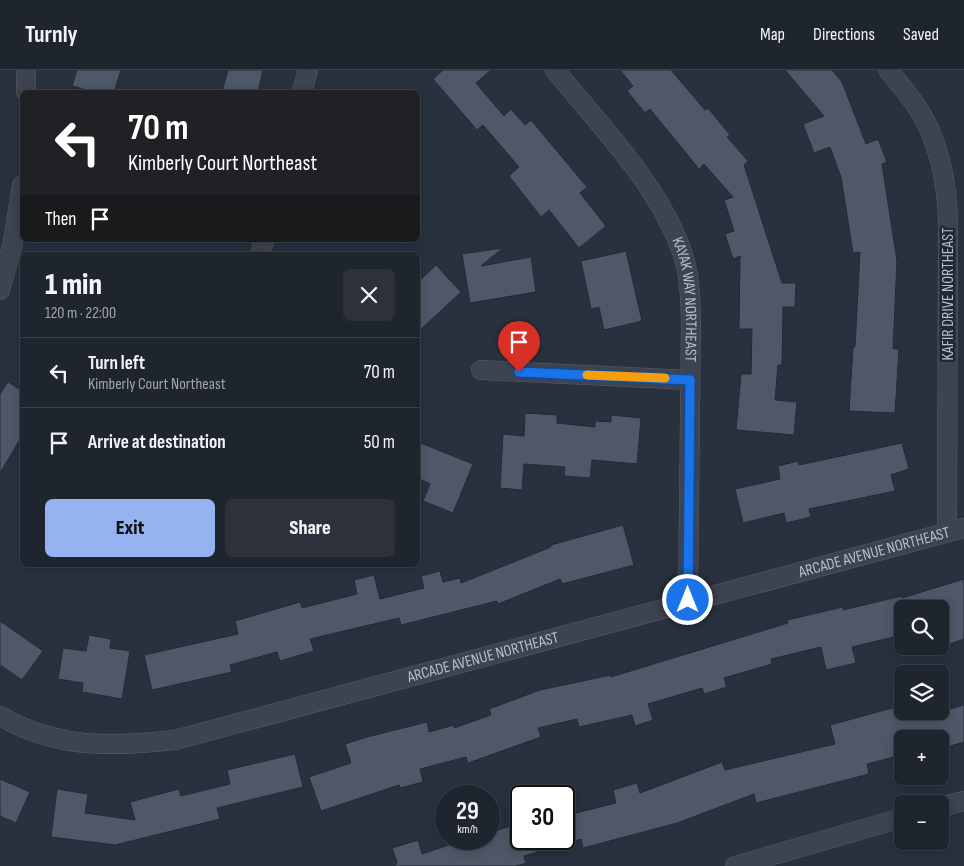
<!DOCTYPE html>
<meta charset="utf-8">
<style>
body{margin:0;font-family:"Sofia Sans Condensed",sans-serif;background:#2c313b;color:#f1f3f6;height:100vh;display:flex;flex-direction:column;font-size:19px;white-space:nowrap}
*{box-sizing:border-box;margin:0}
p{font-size:16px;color:#a1a5aa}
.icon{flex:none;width:28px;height:28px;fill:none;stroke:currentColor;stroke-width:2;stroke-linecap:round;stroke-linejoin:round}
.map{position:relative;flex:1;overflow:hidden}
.details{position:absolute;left:20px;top:182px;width:400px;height:315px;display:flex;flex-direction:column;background:#1f252f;border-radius:8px;box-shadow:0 2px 12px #0003,0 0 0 1px #3c424b}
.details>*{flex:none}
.top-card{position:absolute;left:20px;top:20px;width:400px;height:152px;border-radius:8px;box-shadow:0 2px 12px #0003,0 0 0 1px #3c424b;background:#202124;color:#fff;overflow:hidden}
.tools{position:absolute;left:894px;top:530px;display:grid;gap:10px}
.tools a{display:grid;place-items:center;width:55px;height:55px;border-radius:8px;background:#1f252f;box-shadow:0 2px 12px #0003,0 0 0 1px #3c424b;font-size:25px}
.speed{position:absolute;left:435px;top:715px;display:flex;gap:10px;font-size:25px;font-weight:700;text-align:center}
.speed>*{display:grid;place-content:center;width:65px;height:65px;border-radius:50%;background:#1f252f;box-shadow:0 2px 12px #0003,0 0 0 1px #3c424b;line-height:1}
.speed small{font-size:12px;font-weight:400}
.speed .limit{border:2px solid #111;border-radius:8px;background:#fff;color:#111}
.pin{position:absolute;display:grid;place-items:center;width:42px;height:42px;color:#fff;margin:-51px -21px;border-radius:50% 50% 50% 0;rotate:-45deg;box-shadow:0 0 5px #0007}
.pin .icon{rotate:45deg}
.me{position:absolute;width:55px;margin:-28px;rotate:0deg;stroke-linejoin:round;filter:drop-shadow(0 0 4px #0008)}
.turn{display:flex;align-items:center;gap:18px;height:105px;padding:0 25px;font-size:22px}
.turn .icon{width:65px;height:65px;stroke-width:2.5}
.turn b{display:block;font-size:35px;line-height:42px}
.then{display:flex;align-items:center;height:48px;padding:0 25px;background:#0003;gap:10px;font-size:19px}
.round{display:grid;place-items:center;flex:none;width:52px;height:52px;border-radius:8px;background:#2c313b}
.headline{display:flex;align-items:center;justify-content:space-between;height:85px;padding:0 25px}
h1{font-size:30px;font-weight:800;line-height:38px}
.action{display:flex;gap:10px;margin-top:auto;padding:10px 25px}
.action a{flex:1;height:58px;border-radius:8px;background:#95b2f1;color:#111;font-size:20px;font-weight:800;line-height:58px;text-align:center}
.action a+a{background:#2c313b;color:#f1f3f6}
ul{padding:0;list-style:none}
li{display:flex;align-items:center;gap:15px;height:70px;padding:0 25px;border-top:1px solid #3c424b}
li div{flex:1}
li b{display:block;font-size:19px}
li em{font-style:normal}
header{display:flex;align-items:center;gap:30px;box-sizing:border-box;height:70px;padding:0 25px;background:#1f252f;border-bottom:1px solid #3c424b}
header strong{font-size:24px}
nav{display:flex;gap:28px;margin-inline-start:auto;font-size:18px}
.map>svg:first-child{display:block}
.building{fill:#4f5868;stroke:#232a37}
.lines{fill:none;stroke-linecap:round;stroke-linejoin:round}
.street-casing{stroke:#575e6a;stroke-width:20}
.street{stroke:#3d444f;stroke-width:19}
.route-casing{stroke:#114b97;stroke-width:12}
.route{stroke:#1a73e8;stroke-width:9}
.slow{stroke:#f59e0b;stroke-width:9}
.labels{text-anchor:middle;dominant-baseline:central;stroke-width:5;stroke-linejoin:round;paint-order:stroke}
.street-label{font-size:16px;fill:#b9bfca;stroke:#212835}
</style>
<header>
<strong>Turnly</strong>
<nav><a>Map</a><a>Directions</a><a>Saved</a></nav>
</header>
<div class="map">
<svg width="964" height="796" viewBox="0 0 964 796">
<rect width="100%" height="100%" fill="#29313f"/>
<g class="building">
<polygon points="77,0 121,0 114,22 94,22 72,16"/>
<polygon points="228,0 263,0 258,22 222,22"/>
<polygon points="443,0 491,0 476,13 504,46 511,39 525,55 531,50 587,117 580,123 606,156 579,178 549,140 541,147 509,106 519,97 483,55 477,60 433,9"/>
<polygon points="620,0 671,0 705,40 708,38 730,65 727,67 748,91 744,95 782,213 796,213 795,237 783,237 782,295 778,295 775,330 797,332 794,365 736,360 741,304 751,304 752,259 739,259 740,186 733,189 725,164 734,161 724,130 733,127 704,94 699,99 650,39 645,43 627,21 633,16"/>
<polygon points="785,0 832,0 842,12 866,74 878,69 887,92 882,94 897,191 893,279 899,279 895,343 849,341 853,277 855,277 860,182 853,183 841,107 830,77 814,83 803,54 824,46"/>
<polygon points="503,178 481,196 531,187 536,222 470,233 462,184"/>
<polygon points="626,181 642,251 604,260 599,237 591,239 581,191"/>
<polygon points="436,195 461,222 418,262 418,212"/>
<polygon points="8,312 22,321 22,366 0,403 0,324"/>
<polygon points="525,343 557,345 557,353 595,357 595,351 611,352 611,345 641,348 637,394 592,390 590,408 564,406 565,397 524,394 522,420 500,418 503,364 524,366"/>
<polygon points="418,372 473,394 453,443 423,431 430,414 418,408"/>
<polygon points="902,373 909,399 891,405 895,421 809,439 811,447 786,453 784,443 743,453 735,419 780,409 778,396 798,391 799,395"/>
<polygon points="623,455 634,495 562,514 560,509 498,534 497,531 401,555 399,548 310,569 314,581 280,591 277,582 230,595 232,602 152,620 144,585 238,564 235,551 300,532 302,538 357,524 354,510 374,505 380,529 424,518 421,506 440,501 443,512 460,508 461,513 551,477 551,475"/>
<polygon points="964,509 964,569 944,576 940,563 940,539 902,539 902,565 852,577 856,593 826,600 821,577 771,589 772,594 724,608 727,617 704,624 702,618 648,634 653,650 635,656 632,645 579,657 577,649 538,658 541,667 468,693 466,687 420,699 423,712 400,718 399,715 321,741 309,707 351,693 345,674 367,667 427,652 429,662 454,655 454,658 491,645 489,639 540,620 611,605 611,607 788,553 787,550 843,537 843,540 902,526 902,528"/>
<polygon points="0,551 43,581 22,610 0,595"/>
<polygon points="89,565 111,569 110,578 130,581 122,629 82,622 83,613 58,609 63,578 86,581"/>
<polygon points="964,635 964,672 940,679 940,669 902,669 902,685 867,694 869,704 756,733 754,724 677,753 583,778 581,769 524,786 526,793 516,796 395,796 397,792 392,778 418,770 422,784 466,769 492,769 491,762 521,753 521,769 564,769 564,746 616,733 613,720 637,713 640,723 722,692 725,700 835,674 830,655 896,637 897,641 943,641"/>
<polygon points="295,684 303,717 217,738 220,749 115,775 51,767 57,719 88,724 85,743 135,750 130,732 179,719 181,726 230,714 227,700"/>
<polygon points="0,709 30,722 16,753 0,746"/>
</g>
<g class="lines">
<g class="street-casing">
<g id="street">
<path id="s1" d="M 555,0 C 601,57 661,116 684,188 C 690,207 690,228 691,248 L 688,530"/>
<path d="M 888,0 C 897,11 907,22 915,34 C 939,68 948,115 948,156 L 947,463"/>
<polyline points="26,22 26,0"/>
<polyline points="302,22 308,0"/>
<polyline points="260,185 264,170"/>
<polyline points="0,220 12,177 22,115"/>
<polyline points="481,300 690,310"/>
<path id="s2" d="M 0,646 C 57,679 112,677 175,670 L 964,458"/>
<polyline points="940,737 964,731"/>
<polyline points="735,796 902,748"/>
</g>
</g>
<use href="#street" class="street"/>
</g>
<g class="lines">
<g class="route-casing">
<polyline id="route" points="519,302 690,310 688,530"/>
</g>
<use href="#route" class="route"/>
<polyline class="slow" points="587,305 665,308"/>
</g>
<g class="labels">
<g class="street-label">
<text transform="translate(948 224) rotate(-90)">KAFIR DRIVE NORTHEAST</text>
<text stroke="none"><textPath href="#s1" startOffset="271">KAYAK WAY NORTHEAST</textPath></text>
<text stroke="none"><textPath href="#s2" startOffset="904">ARCADE AVENUE NORTHEAST</textPath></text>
<text stroke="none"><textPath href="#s2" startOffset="499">ARCADE AVENUE NORTHEAST</textPath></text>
</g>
</g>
</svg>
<div class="tools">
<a><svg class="icon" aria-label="search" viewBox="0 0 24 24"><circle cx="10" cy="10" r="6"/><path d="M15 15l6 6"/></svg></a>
<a><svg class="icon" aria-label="layers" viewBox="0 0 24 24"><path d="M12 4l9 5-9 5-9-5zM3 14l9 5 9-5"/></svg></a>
<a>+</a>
<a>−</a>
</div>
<div class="speed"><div>29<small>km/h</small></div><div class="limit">30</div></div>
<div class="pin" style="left:519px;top:302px;background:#d93025"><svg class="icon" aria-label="arrive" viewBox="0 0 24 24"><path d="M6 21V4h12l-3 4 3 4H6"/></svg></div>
<svg class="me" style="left:688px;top:530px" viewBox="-20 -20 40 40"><circle r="17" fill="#1a73e8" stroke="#fff" stroke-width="3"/><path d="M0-11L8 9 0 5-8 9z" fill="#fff"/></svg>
<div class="top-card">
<div class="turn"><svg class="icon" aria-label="left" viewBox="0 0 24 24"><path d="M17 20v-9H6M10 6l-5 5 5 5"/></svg><div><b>70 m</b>Kimberly Court Northeast</div></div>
<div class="then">Then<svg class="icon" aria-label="arrive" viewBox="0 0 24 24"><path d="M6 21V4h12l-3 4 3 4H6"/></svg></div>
</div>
<section class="details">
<div class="headline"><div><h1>1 min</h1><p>120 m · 22:00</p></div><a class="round"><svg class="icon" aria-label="close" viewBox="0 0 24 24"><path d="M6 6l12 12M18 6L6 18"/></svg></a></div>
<ul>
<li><svg class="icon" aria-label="left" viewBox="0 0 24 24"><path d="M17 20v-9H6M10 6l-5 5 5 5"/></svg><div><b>Turn left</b><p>Kimberly Court Northeast</p></div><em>70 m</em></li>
<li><svg class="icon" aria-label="arrive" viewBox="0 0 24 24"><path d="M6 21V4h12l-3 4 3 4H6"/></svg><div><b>Arrive at destination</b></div><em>50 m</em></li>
</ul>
<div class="action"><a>Exit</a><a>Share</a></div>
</section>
</div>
